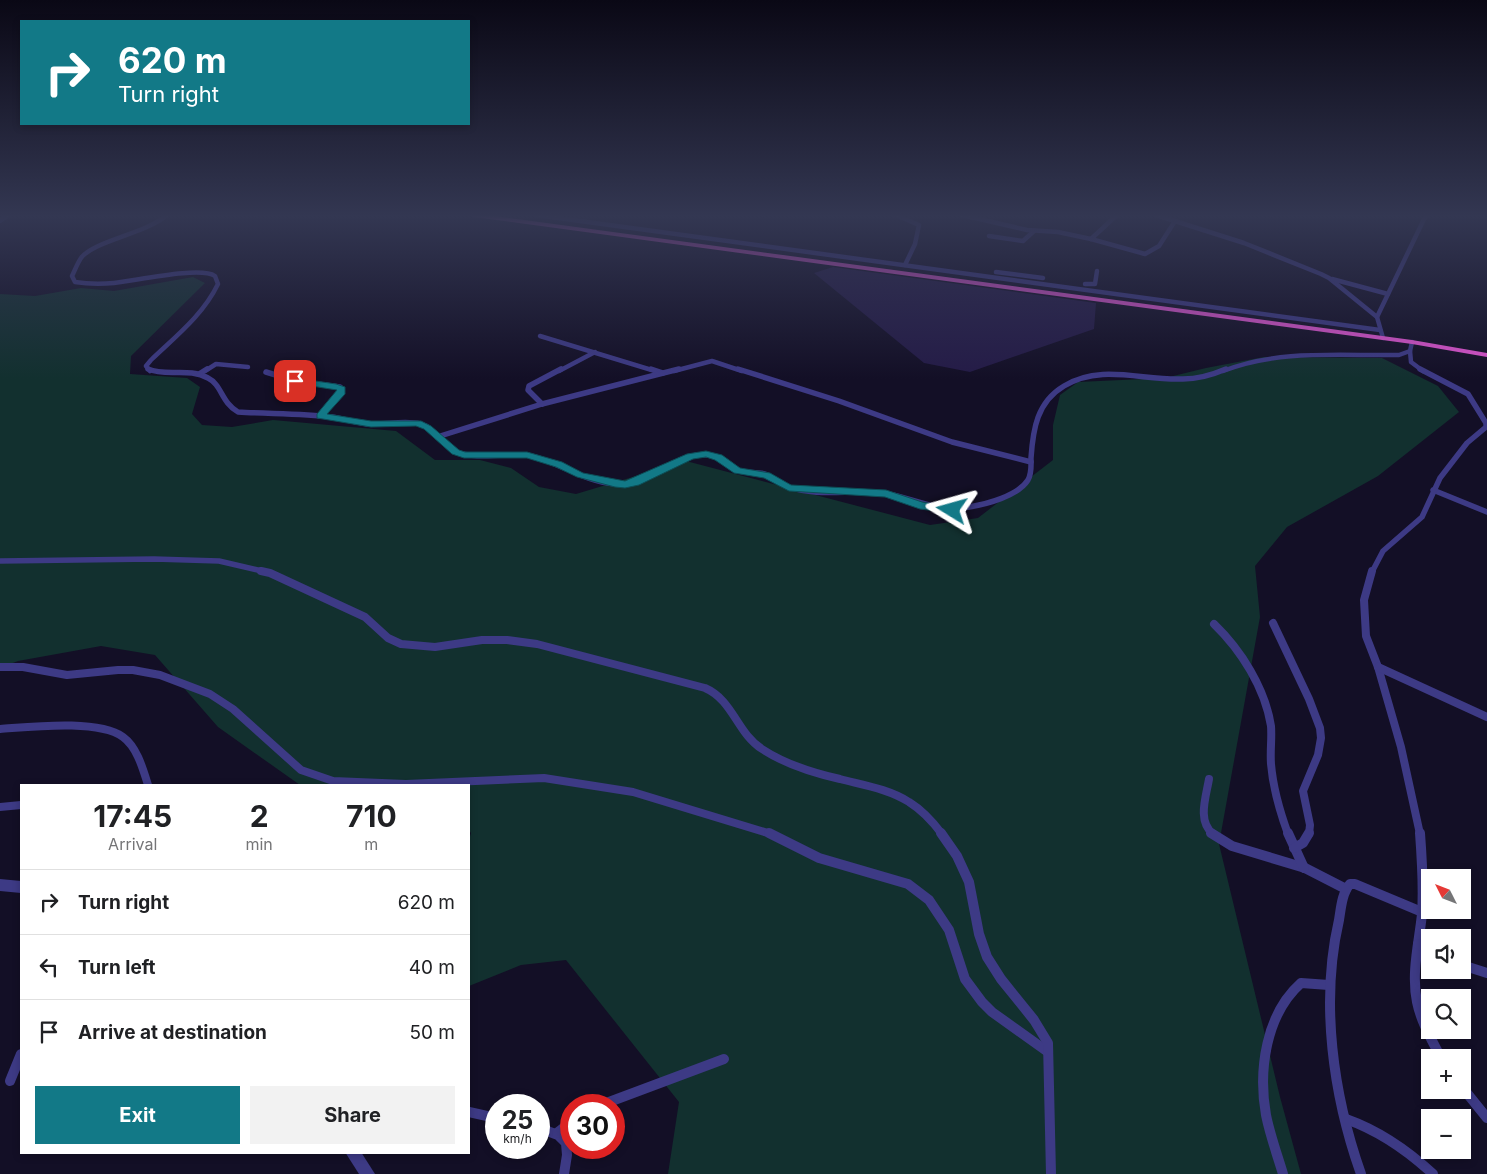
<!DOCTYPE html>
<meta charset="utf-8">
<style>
body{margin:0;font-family:Inter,sans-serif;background:#f2f2f2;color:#202124;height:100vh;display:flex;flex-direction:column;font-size:19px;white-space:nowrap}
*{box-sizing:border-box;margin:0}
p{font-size:16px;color:#757577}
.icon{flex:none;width:28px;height:28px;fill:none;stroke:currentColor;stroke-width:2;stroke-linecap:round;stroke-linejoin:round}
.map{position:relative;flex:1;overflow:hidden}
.panel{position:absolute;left:20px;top:784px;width:450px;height:370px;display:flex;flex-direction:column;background:#fff;border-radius:0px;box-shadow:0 2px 8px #0003}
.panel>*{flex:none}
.guide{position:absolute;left:20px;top:20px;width:450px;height:105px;border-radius:0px;box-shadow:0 2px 8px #0003;background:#127987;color:#fff;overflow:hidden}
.needle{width:32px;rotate:312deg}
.fabs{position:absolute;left:1421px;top:869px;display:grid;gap:10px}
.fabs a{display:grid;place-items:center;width:50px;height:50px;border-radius:0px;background:#fff;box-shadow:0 2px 8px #0003;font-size:25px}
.speed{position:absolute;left:485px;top:1094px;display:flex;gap:10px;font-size:25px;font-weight:700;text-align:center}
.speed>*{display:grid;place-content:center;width:65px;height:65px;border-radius:50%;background:#fff;box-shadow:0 2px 8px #0003;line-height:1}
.speed small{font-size:12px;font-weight:400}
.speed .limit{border:8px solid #d22;background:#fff;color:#111}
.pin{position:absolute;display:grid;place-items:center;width:42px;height:42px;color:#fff;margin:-21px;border-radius:10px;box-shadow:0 2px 8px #0006}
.me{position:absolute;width:55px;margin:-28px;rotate:278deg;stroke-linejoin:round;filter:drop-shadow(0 0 4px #0008)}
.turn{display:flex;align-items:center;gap:18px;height:105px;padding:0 15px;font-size:22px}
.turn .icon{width:65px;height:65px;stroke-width:2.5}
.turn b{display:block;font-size:35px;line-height:42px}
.eta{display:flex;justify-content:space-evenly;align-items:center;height:85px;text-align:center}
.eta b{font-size:30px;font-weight:700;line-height:35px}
.primary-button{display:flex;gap:10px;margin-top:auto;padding:10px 15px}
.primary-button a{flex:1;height:58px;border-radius:0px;background:#127987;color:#fff;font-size:20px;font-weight:700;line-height:58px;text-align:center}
.primary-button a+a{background:#f2f2f2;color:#202124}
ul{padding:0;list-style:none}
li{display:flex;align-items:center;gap:15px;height:65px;padding:0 15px;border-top:1px solid #e0e0e0}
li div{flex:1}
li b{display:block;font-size:19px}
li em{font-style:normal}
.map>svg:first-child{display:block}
.green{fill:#12302f}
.building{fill:#241b47}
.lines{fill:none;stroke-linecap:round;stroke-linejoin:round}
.minor-far3{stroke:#3d3a85;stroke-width:4.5}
.minor-far2{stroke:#3d3a85;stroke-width:5.5}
.minor-far1{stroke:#3d3a85;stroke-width:8}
.minor{stroke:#3d3a85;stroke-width:10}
.tertiary{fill:#3d3a85;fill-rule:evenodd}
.trunk{fill:#e055d1;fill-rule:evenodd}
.route{fill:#127987;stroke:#0c4f58}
</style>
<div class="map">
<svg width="1487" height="1174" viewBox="0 0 1487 1174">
<rect width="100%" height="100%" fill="#130f26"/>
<polygon class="green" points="193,277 205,283 131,356 130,374 187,378 200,387 192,414 202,425 232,427 273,420 396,431 435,460 480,460 511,468 539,487 576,494 686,461 930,525 978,518 1053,460 1053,425 1060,395 1078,382 1165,378 1206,368 1264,357 1382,358 1438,386 1459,412 1378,476 1287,527 1255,566 1260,617 1219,844 1280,1097 1301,1174 668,1174 679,1102 566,960 521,965 469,986 469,840 471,833 469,830 469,785 300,785 218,727 155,655 101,646 18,661 0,668 0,294 35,296 81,288 114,291"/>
<polygon class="building" points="833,267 1096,303 1094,329 970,372 924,363 814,273"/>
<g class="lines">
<g class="minor-far3">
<polyline points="536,215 1380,330"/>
<polyline points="896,215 919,225 915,244 905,265"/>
<polyline points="962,215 1027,230 1058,232 1091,239 1145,254 1159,246 1175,221"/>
<polyline points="1156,215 1244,243 1321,274 1329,278 1377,317"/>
<polyline points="0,221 9,215"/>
<polyline points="989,236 1023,241 1034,231"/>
<polyline points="1091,239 1117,215"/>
<polyline points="996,272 1043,278"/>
<polyline points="1332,279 1388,294"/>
<polyline points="1085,284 1095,284 1097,271"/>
<polyline points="540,336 655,371"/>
<polyline points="1383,338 1377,317 1426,215"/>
<polyline points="1410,351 1411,362 1423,371"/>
<path d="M 150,371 L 146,366 L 151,360 C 176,336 203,315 218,284 L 215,276 C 200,266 135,281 114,283 C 101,284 88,284 75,282 L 72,276 C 75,270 77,264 81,258 C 93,241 145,234 167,215"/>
<polyline points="205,371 216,364 248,367"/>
<polyline points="559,371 595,352"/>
<polyline points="674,371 712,361 742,371"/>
<path d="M 1223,371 C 1279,349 1340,356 1399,355 L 1410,351 L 1412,342"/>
</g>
<g class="minor-far2">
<path d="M 148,369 C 167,377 189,367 208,378 C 222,385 221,402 238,412 C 269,414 301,413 332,417 C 345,419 358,423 370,424 C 386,425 405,420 420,424 C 436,428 444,448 459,453 C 475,459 507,453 526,455 C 557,460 583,482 615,484 C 650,487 674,451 708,455 C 720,456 727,466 737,470 C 746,474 756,471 765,474 C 773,477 780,484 789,487 C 820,498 856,488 888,494 C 916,499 939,513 969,507 C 987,504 1018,496 1028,480 C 1032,473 1031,465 1031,458 C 1033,429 1037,402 1064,386 C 1101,363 1143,381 1183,379 C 1198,379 1212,375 1226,369"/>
<polyline points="651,369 663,373"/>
<polyline points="738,369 839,401 952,442 1031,462"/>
<polyline points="266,372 295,381 340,387 342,389 341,393 320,416"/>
<polyline points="199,374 207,369"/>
<polyline points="542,404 528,390 529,386 561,369"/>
<polyline points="437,437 542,404 679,369"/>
<polyline points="1433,490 1487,512"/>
<polyline points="0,561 154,559 219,561 266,572"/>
<polyline points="1372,572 1383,551 1422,517 1440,478 1467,443 1486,427 1486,423 1468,394 1420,369"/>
</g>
<g class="minor-far1">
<path d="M 261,571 L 270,573 L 365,617 L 388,638 L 401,644 L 435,647 L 482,640 L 507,640 L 537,644 L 705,688 C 733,700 737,733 762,749 C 785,764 813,773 840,779 C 863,785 889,789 909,802 C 922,810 933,822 942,834"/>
<polyline points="1372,571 1364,600 1366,636 1378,667 1401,747 1420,834"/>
<polyline points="1273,623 1309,699 1320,728 1321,738 1318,755 1303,791 1310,825 1309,834"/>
<path d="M 1214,624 C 1241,650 1265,688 1271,726 C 1272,738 1270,751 1271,764 C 1273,788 1280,812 1288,834"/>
<polyline points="0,667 23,667 67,675 118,670 133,670 160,675 210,694 233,709 301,770 333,781 406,784 544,778 633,792 771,834"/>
<polyline points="1378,667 1487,717"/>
<path d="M 0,729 C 30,727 98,719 123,737 C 137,747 143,769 148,785"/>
<path d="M 1209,779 C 1206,797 1197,821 1213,834"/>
<polyline points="0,807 21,805"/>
</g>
<g class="minor">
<polyline points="769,833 819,858 908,884 929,900 949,930 965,979 982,1002 992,1012 1048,1052"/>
<polyline points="941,833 957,856 969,882 979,934 987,957 1001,979 1034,1020 1048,1043 1051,1174"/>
<polyline points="1211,833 1232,846 1305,868 1346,889"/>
<polyline points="1288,833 1304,868"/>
<path d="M 1420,833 C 1422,860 1424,887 1422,914 C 1419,943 1411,973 1417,1002 C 1421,1022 1432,1040 1441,1058"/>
<polyline points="1294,848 1303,843 1309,833"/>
<polyline points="1418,944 1430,950"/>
<polyline points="1462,965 1487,973"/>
<polyline points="10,1081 21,1054"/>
<polyline points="1462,1087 1487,1118"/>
<polyline points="601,1105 724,1059"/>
<polyline points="469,1112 496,1118"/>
<path d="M 1346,1119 C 1380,1131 1407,1150 1433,1174"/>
<polyline points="539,1128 558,1135 566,1143 567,1155 564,1174"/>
<polyline points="557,1133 571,1122"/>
<path d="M 1283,1174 C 1277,1154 1270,1135 1266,1115 C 1258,1070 1266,1014 1301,983 L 1329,985"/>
<path d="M 1361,1174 C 1333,1095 1320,1002 1339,920 C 1341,908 1342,893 1350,884 L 1355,884 L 1422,912"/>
</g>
<g class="tertiary">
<polygon points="0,879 21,881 21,893 0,891"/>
<polygon points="345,1152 361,1152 375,1174 359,1174"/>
</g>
<polygon class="trunk" points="471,215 487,215 1412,340 1487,353 1487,357 1412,344 474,217"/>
</g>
<linearGradient id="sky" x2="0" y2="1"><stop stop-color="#0a0815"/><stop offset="0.57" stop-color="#333752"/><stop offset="1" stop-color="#333752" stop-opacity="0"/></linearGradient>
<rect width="1487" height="379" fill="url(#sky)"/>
<polygon class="route" points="295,378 336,384 345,387 345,394 327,414 371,421 421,421 431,426 459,450 465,452 527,452 562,462 583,473 625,481 687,454 706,451 722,455 740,468 770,473 791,485 886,490 922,502 955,508 957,510 952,513 920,509 885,497 789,491 764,478 734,473 715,460 706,457 693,459 639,485 625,488 615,487 577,477 556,467 527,458 464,458 452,454 424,429 416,426 371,427 317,418 317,414 337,390 292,383 292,379"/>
</svg>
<div class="fabs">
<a><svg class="needle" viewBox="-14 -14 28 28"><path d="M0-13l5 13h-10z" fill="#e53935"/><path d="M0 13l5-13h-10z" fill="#757577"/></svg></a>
<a><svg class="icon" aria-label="sound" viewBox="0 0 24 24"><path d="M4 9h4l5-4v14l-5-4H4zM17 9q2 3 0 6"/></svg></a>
<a><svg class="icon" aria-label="search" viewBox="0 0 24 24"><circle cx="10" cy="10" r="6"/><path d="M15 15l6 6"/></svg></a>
<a>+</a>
<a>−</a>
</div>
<div class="speed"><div>25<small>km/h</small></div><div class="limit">30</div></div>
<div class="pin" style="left:295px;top:381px;background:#d93025"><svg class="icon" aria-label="arrive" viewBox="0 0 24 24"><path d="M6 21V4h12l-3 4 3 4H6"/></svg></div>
<svg class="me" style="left:952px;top:510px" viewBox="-20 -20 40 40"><path d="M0-17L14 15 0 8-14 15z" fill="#127987" stroke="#fff" stroke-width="4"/></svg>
<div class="guide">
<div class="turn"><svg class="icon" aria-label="right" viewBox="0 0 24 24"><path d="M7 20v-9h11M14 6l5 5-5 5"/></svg><div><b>620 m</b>Turn right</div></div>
</div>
<section class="panel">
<div class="eta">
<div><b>17:45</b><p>Arrival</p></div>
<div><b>2</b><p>min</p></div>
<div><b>710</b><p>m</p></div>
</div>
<ul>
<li><svg class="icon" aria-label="right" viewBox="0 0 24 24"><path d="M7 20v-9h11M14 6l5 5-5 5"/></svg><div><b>Turn right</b></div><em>620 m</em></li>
<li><svg class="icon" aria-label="left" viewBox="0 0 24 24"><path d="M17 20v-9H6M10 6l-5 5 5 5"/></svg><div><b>Turn left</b></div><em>40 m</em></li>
<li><svg class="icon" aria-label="arrive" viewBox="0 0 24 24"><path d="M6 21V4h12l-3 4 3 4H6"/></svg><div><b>Arrive at destination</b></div><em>50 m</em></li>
</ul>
<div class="primary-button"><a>Exit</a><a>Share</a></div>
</section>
</div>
